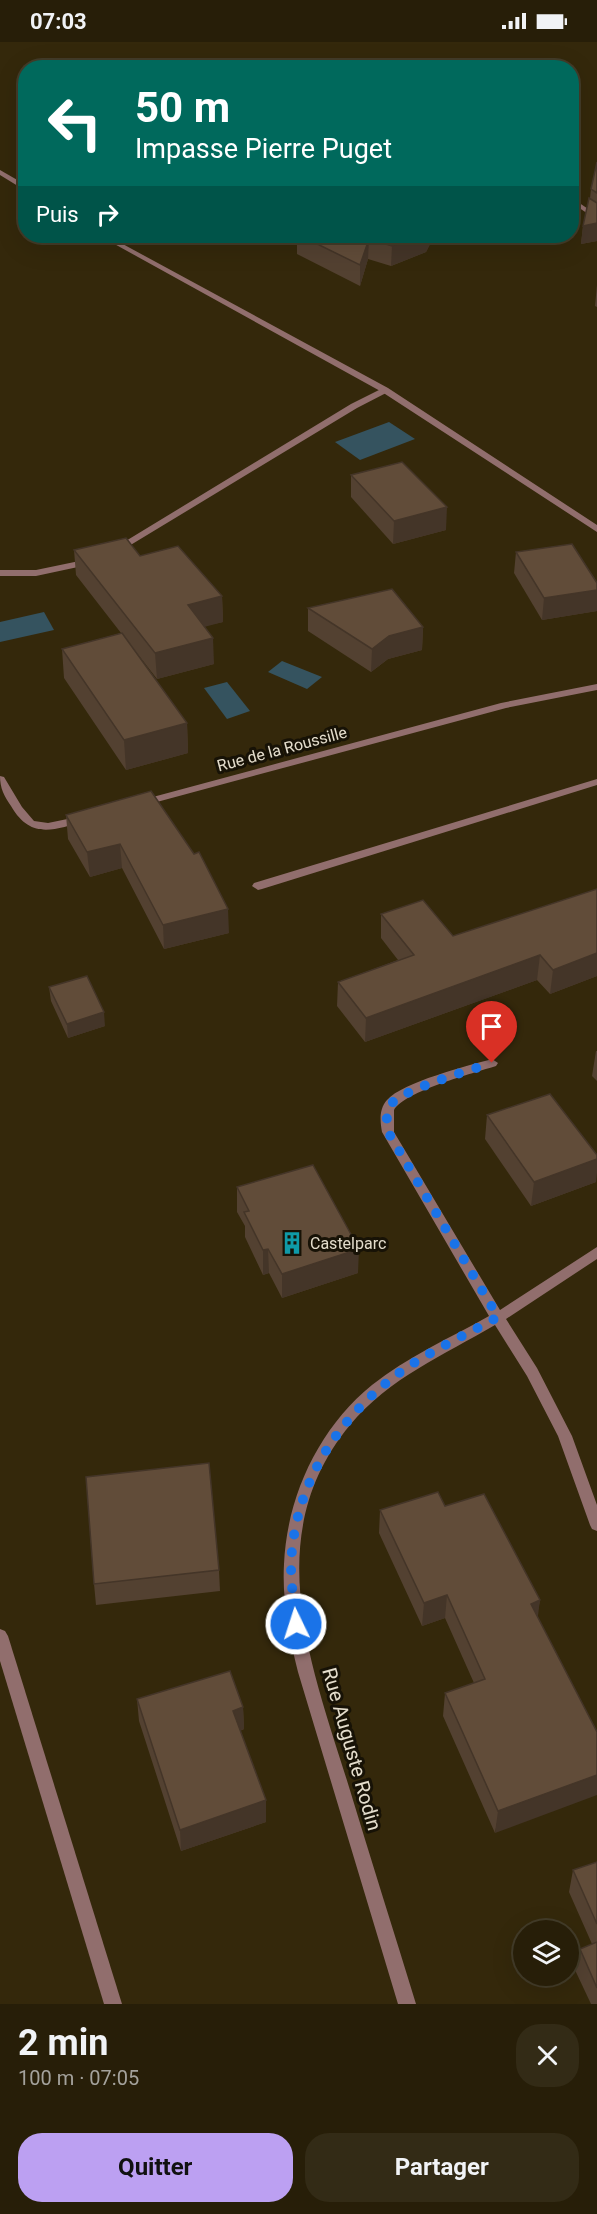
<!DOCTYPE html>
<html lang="fr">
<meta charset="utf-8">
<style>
body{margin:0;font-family:Roboto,sans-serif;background:#332b16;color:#f1f3f6;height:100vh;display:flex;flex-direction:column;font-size:22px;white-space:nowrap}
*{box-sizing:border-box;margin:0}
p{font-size:20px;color:#a4a29c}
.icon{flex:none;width:33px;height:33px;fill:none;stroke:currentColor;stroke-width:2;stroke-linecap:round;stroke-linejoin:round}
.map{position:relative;height:1962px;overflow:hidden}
.details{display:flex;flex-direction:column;background:#271e08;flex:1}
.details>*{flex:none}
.hud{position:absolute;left:18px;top:18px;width:561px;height:183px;border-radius:24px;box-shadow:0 6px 24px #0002,0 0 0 2px #433c29;background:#00695c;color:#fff;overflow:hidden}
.buttons{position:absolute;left:513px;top:1878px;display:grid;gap:12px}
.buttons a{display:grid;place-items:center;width:66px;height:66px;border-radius:50%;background:#271e08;box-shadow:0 6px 24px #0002,0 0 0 2px #433c29;font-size:30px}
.pin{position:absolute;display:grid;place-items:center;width:51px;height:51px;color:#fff;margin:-62px -26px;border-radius:50% 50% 50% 0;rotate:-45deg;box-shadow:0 0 6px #0007}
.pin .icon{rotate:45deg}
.me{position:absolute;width:66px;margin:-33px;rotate:356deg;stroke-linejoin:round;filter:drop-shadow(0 0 4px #0008)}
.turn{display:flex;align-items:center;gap:21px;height:126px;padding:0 18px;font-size:27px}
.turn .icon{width:78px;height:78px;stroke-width:2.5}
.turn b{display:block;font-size:42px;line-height:51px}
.then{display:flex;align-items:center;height:57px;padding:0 18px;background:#0003;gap:12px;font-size:22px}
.round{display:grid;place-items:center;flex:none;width:63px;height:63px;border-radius:24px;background:#332b16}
.overview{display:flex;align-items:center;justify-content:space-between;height:102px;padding:0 18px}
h1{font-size:36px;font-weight:700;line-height:45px}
.cta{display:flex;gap:12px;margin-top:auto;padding:12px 18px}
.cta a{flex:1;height:69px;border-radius:24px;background:#bca0f2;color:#111;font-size:24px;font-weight:700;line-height:69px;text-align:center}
.cta a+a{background:#332b16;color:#f1f3f6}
.status{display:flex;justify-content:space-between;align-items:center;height:42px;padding:0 30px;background:#271e08;direction:ltr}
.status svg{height:16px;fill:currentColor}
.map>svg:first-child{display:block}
.water{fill:#35535f}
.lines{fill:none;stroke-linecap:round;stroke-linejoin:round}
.service{fill:#916e6d;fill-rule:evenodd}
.minor{fill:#916e6d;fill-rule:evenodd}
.tertiary{fill:#916e6d;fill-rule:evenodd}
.wall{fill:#534131}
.shaded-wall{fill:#443528}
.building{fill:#614c39;stroke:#443528;stroke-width:1.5}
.route{stroke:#1a73e8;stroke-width:10;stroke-dasharray:0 18}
.labels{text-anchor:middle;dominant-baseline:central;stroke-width:6;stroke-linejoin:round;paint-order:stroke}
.street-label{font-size:16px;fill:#e4ddcc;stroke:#171206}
.poi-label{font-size:16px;fill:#e4ddcc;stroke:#171206;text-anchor:start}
.near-street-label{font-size:20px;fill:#e4ddcc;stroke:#171206}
</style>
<div class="status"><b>07:03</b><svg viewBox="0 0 49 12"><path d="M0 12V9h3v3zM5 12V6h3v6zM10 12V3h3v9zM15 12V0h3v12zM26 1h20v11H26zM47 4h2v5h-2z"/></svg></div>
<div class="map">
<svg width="597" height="1962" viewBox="0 0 597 1962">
<rect width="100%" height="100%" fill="#34280b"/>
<g class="water">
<polygon points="389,380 415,397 360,418 335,400"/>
<polygon points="44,570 54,588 0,600 0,580"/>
<polygon points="282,619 322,635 307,647 268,630"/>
<polygon points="227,640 250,669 227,677 204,646"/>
</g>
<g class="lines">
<g class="service">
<polygon points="385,345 389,348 388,350 357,366 119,510 113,510 111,508 351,362"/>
<polygon points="89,517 92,518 92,522 36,534 0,534 0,528 36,528"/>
<polygon points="597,642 597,648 506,666 142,764 137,761 138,759 501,661"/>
<path d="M 0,734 L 4,735 L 22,765 L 34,779 L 48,781 L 82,774 L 87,777 L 86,779 C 53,788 31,798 11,764 C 4,754 0,746 0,734 Z"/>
<polygon points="597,737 597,743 262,847 258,848 252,844 254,841"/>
</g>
<g class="minor">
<polygon points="572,156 597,173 597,178 572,161"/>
<path d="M 492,1017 L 498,1021 L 496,1024 C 474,1031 405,1049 394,1068 L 394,1090 L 500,1268 L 597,1205 L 597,1217 L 506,1277 L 537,1326 L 572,1394 L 597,1463 L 597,1489 L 592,1487 L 590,1483 L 558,1394 L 527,1334 L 495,1283 C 444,1313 389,1336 350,1383 C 258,1494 312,1625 349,1745 C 371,1818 394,1890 416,1962 L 398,1962 L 298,1630 C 289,1594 282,1558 284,1522 C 287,1454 319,1386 372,1343 C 407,1315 450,1296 489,1274 L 382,1090 C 380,1079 379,1067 387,1058 C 403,1040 467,1024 492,1017 Z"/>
<polygon points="0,1587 5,1589 8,1594 122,1962 104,1962 0,1619"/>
</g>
<g class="tertiary">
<polygon points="0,128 26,143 26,149 0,133"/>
<polygon points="100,194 108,194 388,346 597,483 597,490 382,350"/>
</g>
</g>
<g class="wall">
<polygon points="597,120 597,199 581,202 583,184 590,156 591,147"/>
<polygon points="297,194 434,194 426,210 391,224 368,217 360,244 297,212"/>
<polygon points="597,243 597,265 595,264"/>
<polygon points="351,433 446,488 393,502 351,455"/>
<polygon points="74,508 140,514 222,554 223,580 204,584 214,622 157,637 136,610 187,681 188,711 126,728 64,636 62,607 121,591 76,533"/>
<polygon points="516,510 597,541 597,569 542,578 514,531"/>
<polygon points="308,566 423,585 422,608 388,617 371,630 308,589"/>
<polygon points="151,749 229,891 164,907 122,826 90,835 68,797 66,773"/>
<polygon points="597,847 597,934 550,952 537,938 365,1000 337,964 338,940 398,918 381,896 381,872 453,894"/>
<polygon points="49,945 105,984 68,996 51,959"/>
<polygon points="596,1009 597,1009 597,1039 592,1034"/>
<polygon points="487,1073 596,1140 531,1164 485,1097"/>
<polygon points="237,1145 358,1231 282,1256 269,1231 263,1233 245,1195 245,1184 237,1170"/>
<polygon points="445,1464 540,1558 495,1791 443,1674 445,1651 474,1641 445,1576 422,1584 379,1491 380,1468"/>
<polygon points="219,1528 220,1549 96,1563 94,1542"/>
<polygon points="137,1657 243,1665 244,1687 240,1689 266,1780 181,1809 139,1679"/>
<polygon points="597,1820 597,1962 591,1962 575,1928 580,1907 592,1902 569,1850 573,1828"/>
</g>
<g class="shaded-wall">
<polygon points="597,181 597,199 581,202 583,184"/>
<polygon points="417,194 434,194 426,210 391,224 392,204"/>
<polygon points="369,197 368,217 360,244 360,223"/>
<polygon points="447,465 446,488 393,502 394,479"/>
<polygon points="597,548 597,569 542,578 544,556"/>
<polygon points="222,554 223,580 189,589 188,563"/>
<polygon points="423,585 422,608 388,617 371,630 372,607 389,594"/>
<polygon points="213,596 214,622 157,637 155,611"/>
<polygon points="187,681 188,711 126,728 124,698"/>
<polygon points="120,802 122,826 90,835 87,810"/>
<polygon points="228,867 229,891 164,907 163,883"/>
<polygon points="597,911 597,934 550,952 553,928"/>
<polygon points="540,913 537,938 365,1000 366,976"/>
<polygon points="104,970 105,984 68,996 67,982"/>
<polygon points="597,1117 597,1131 596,1140 531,1164 534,1140"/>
<polygon points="268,1207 269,1231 263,1233 263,1208"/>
<polygon points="359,1207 358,1231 282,1256 282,1232"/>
<polygon points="447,1553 445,1576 422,1584 424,1561"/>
<polygon points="540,1558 537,1581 531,1562"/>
<polygon points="243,1665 244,1687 233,1691 233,1669"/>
<polygon points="597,1733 597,1753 495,1791 498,1769"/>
<polygon points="266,1758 266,1780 181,1809 180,1788"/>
</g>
<g class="building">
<polygon points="597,120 597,151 591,147"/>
<polygon points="589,156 597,161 597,181 583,184"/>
<polygon points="301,194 417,194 392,204 369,197 360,223"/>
<polygon points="402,420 447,465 394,479 351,433"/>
<polygon points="126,496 140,514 178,504 222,554 188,563 213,596 155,611 74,508"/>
<polygon points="572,502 597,541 597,548 544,556 516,510"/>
<polygon points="392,547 423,585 389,594 372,607 308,566"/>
<polygon points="122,591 187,681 124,698 62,607"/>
<polygon points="151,749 194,812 199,810 228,867 163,883 120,802 87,810 66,773"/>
<polygon points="597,847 597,911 553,928 540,913 366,976 338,940 414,913 381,872 423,858 453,894"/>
<polygon points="87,934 104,970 67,982 49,945"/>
<polygon points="550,1052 597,1113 597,1117 534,1140 487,1073"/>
<polygon points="313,1123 359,1207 282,1232 268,1207 263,1208 244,1170 249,1169 237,1145"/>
<polygon points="209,1421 219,1528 94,1542 86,1435"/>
<polygon points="438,1450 445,1464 484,1452 540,1558 531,1562 597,1690 597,1733 498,1769 445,1651 485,1637 447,1553 424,1561 380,1468"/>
<polygon points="230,1629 243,1665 233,1669 266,1758 180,1788 137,1657"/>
<polygon points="597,1820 597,1882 573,1828"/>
<polygon points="597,1900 597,1946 580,1907"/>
</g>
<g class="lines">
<path class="route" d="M 296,1582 C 294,1562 291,1542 291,1523 C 294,1440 340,1372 406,1326 C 435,1307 467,1292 498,1275 L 388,1090 C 387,1081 385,1070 391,1062 C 404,1047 471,1028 492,1021"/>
</g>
<defs>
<g id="building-bare" transform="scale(1.8)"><path d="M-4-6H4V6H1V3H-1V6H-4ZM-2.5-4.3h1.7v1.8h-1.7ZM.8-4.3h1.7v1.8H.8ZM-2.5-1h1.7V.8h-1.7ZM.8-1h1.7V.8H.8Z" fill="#0f9aa8" stroke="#171206" stroke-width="2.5" paint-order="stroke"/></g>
</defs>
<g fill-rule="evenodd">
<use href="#building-bare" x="292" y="1201"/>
</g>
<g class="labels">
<g class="street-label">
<text transform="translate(282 707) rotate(-15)">Rue de la Roussille</text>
</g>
<g class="poi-label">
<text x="310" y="1201">Castelparc</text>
</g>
<g class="near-street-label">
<text transform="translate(352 1707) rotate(74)">Rue Auguste Rodin</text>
</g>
</g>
</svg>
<div class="buttons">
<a><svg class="icon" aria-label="layers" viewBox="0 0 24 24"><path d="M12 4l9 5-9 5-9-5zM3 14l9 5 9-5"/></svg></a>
</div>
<div class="pin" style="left:492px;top:1021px;background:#d93025"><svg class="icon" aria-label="arrive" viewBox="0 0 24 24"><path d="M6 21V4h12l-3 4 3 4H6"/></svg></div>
<svg class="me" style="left:296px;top:1582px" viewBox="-20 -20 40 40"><circle r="17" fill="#1a73e8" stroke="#fff" stroke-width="3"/><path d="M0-11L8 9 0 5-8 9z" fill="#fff"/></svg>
<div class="hud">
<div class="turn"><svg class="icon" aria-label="left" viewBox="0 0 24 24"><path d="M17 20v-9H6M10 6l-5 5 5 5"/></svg><div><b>50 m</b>Impasse Pierre Puget</div></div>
<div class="then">Puis<svg class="icon" aria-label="right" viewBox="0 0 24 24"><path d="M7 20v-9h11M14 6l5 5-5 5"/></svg></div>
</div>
</div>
<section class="details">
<div class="overview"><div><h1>2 min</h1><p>100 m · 07:05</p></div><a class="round"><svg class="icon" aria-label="close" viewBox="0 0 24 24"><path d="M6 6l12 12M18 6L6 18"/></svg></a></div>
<div class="cta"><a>Quitter</a><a>Partager</a></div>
</section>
